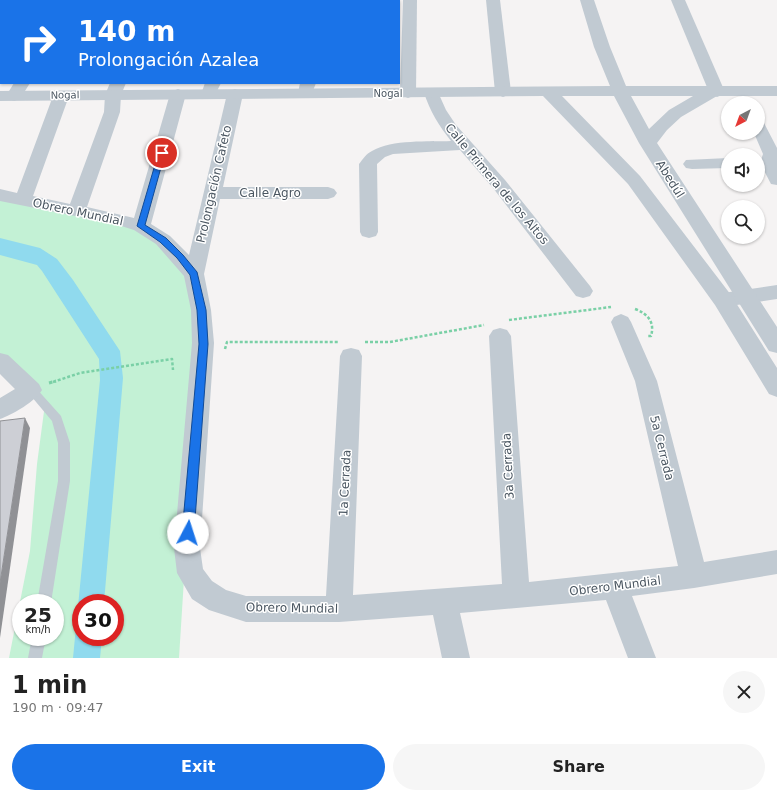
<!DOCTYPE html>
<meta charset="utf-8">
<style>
body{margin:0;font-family:"DejaVu Sans",sans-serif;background:#f6f6f6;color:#222;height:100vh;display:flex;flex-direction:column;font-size:15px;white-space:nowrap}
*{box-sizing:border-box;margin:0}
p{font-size:13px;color:#767676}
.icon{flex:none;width:22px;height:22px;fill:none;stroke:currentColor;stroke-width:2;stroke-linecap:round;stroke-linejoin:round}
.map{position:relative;height:658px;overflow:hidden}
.drawer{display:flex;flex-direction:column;background:#fff;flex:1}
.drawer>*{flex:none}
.banner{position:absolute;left:0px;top:0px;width:400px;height:84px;box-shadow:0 1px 3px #0004;background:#1a73e8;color:#fff;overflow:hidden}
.needle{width:26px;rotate:221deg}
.fabs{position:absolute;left:721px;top:96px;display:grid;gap:8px}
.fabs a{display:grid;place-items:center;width:44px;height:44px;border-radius:50%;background:#fff;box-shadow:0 1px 3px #0004;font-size:20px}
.speed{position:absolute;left:12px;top:594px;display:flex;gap:8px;font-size:20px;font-weight:700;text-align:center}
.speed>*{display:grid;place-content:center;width:52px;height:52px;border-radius:50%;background:#fff;box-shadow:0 1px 3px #0004;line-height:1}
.speed small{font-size:10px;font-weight:400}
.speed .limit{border:6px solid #d22;background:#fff;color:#111}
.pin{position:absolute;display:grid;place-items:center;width:34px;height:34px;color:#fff;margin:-17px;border:2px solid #fff;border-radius:50%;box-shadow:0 1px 4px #0007}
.me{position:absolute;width:44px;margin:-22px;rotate:5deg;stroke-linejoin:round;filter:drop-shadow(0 0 3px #0008)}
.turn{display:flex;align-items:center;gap:14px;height:84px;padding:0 12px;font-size:18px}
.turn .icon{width:52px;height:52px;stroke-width:2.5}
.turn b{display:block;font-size:28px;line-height:34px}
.round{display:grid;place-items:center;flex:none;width:42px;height:42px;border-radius:21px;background:#f6f6f6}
.overview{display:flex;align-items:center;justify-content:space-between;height:68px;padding:0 12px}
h1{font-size:24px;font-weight:700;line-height:30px}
.primary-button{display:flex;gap:8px;margin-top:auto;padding:8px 12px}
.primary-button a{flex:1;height:46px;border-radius:24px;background:#1a73e8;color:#fff;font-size:16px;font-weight:700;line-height:46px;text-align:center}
.primary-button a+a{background:#f6f6f6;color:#222}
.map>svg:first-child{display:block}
.green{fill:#c3f1d5;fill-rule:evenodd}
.water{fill:#90daee}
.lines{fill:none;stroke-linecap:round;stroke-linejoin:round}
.path-far1{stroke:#7ad0a6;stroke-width:2.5;stroke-dasharray:3 2;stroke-linecap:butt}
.path{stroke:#7ad0a6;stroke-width:3;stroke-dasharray:3.5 2.5;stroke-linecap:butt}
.service{fill:#c1cad2;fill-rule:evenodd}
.minor{fill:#c1cad2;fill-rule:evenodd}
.tertiary{fill:#c1cad2;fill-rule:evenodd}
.shaded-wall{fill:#909195}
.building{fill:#cdcfd5;stroke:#909195}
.route{fill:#1a73e8;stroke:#114b97}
.labels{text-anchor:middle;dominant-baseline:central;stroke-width:3;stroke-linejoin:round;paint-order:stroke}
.far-street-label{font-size:10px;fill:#4a5661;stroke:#fff}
.street-label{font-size:12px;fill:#4a5661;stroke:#fff}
</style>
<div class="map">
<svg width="777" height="658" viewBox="0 0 777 658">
<rect width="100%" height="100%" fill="#f5f3f3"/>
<path class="green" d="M 0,195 L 117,219 L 180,257 L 201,310 L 179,658 L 9,658 L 30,551 L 37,464 L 45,404 L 0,361 ZM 21,603 L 55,603 L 55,637 L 21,637 ZM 81,603 L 115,603 L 115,637 L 81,637 Z"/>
<polygon class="water" points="0,238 40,248 57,259 73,280 120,351 123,378 104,603 81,603 81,637 102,637 100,658 73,658 100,380 99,359 42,271 37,265 0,255"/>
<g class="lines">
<g class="path-far1">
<path d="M 635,309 C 648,314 655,322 651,336 L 647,336"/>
<polyline points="509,320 611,307"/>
<polyline points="365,342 390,342 484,325"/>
<polyline points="225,349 227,342 338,342"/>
<polyline points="53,382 80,373 172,359 173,370"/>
</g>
<polyline class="path" points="49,383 56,381"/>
<g class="service">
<polygon points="31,386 35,387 61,416 70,443 70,481 51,603 37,603 58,481 58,443 52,421 26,390 27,387"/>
<polygon points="32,637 46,637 42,658 28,658"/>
</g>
<g class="minor">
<polygon points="65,0 79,0 64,1"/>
<rect x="149" y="0" width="14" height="1"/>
<polygon points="233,0 247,0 232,1"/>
<rect x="317" y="0" width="14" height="1"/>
<polygon points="403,0 417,0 416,93 413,96 408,98 403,96 400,93"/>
<polygon points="486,0 500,0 511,92 508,95 503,97 498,95 495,92"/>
<polygon points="671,0 685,0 725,92 722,95 717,97 712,95 709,92"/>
<polygon points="14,83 30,83 20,99 14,101 8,99 6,96"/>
<polygon points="110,83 126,83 121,95 120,112 87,207 134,218 170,94 173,91 178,89 183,91 186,94 151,224 170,236 189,255 227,94 230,91 235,89 240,91 243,94 223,187 328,187 334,189 337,193 334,197 328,199 220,199 204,274 211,310 214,343 200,548 203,569 212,581 226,590 246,596 326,596 340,356 343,350 351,348 359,350 362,356 353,595 502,584 489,336 493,330 500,328 507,330 511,336 529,582 678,566 635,381 611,322 614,317 621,314 628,317 631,322 657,381 704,562 777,550 777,574 694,588 632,596 656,658 628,658 606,600 460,613 470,658 442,658 433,615 339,622 246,622 209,610 192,599 177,573 174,548 192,343 191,310 184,276 156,244 134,230 115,224 0,201 0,189 17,193 53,96 55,93 61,91 67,93 69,96 33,196 70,204 104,112 105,95"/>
<polygon points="205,83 221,83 214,97 209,99 204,97 201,94"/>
<polygon points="300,83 316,83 311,96 306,98 301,96 298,93"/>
<path d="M 432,88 L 437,90 L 446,110 L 456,125 L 505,180 L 590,286 L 593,291 L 590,296 L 583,298 L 576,296 L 493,188 L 460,150 L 393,154 L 385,157 L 377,164 L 378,232 L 376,236 L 369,238 L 362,236 L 360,232 L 359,164 C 363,159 366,154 372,151 C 392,139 429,142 451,141 C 439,126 430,111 424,93 L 427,90 Z"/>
<polygon points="758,121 764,123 777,148 777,185 771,184 760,163 763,154 754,133 758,133"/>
<polygon points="728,158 728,168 692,169 686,168 683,164 686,160"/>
<polygon points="777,285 777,299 723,307 716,305 713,300 716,295 723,293"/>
<path d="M 0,353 L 8,355 L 39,384 L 42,390 C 36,401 12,415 0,419 L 0,398 L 15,389 L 0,374 Z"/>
</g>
<path class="tertiary" d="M 580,0 L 594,0 L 610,47 L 626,86 L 777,86 L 777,96 L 717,96 L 681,117 L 667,130 L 657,143 L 777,327 L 777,353 L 769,351 L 639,143 L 614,96 L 562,96 L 640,176 L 731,295 L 777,368 L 777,397 L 769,394 L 715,305 L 628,184 L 543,96 L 0,101 L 0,91 L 610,86 L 594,47 ZM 631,96 L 693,96 L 669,110 L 649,129 Z"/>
</g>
<polygon class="shaded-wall" points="25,418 30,428 0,638 0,583"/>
<polygon class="building" points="25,418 0,583 0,421"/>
<polygon class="route" points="159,151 162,151 165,153 145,225 166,238 183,255 197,272 206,310 208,344 194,533 192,536 188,538 184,536 182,533 199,344 197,310 190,275 177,258 160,242 137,226"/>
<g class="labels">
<g class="far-street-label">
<text x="388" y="93">Nogal</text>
<text transform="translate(65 95) rotate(-1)">Nogal</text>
</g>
<g class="street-label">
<text transform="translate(670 179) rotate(58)">Abedúl</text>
<text transform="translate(214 184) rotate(-77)">Prolongación Cafeto</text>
<text transform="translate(497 184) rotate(50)">Calle Primera de los Altos</text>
<text x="270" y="193">Calle Agro</text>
<text transform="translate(78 212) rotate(12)">Obrero Mundial</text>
<text transform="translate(662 448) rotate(76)">5a Cerrada</text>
<text transform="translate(508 466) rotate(-93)">3a Cerrada</text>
<text transform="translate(345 483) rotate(-87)">1a Cerrada</text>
<text transform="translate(615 586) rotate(-7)">Obrero Mundial</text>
<text transform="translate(292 608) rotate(1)">Obrero Mundial</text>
</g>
</g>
</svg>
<div class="fabs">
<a><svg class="needle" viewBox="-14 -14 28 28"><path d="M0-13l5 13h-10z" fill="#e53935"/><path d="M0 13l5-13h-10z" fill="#767676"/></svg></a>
<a><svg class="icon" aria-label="sound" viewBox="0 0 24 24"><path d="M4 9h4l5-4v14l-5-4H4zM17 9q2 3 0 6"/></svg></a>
<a><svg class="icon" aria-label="search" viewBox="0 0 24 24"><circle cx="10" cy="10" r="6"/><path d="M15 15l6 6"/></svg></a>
</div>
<div class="speed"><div>25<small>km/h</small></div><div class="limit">30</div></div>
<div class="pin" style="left:162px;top:153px;background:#d93025"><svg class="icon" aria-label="arrive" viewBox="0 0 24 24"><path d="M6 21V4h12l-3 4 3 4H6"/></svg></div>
<svg class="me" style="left:188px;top:533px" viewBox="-20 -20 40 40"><circle r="19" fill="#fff"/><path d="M0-13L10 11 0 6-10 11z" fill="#1a73e8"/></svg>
<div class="banner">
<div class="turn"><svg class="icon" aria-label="right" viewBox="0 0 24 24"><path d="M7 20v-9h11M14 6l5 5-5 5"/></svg><div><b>140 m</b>Prolongación Azalea</div></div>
</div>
</div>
<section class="drawer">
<div class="overview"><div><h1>1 min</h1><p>190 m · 09:47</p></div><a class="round"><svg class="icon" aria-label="close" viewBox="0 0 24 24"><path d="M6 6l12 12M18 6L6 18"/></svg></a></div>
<div class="primary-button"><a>Exit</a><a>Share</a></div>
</section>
